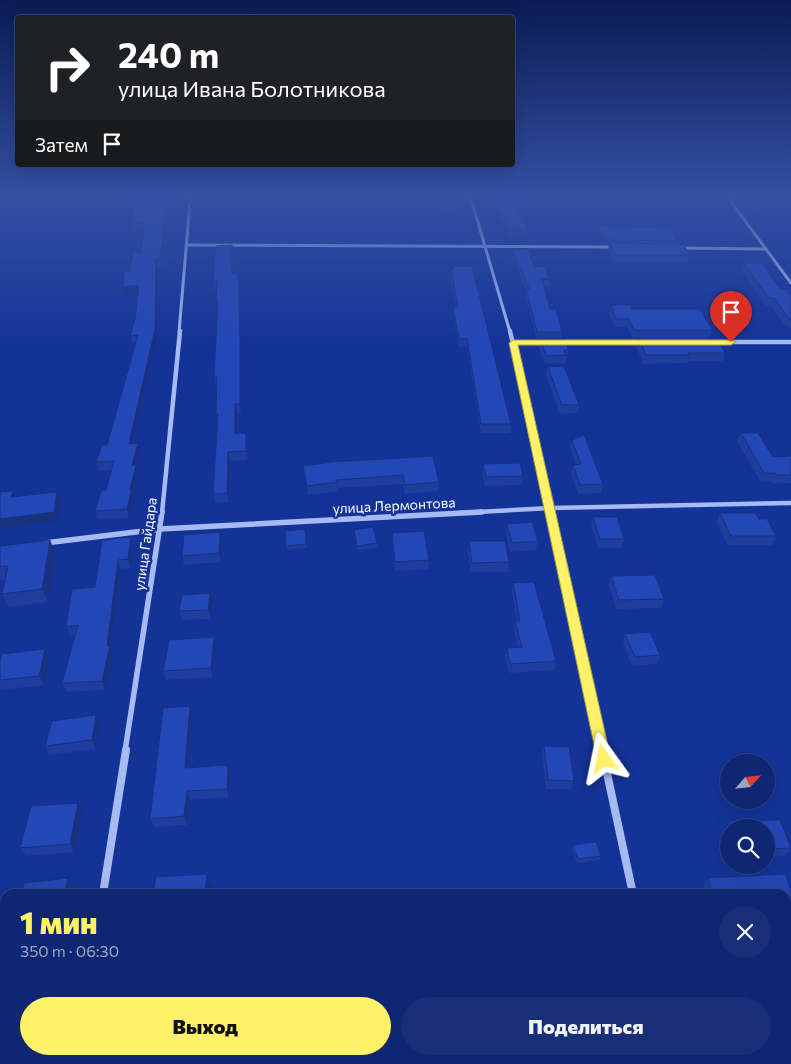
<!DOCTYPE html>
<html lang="ru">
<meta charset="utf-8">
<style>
body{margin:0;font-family:Commissioner,sans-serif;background:#182e77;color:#f1f3f6;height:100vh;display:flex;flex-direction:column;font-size:19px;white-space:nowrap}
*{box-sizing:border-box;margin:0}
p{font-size:16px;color:#9ba5c4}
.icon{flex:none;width:28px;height:28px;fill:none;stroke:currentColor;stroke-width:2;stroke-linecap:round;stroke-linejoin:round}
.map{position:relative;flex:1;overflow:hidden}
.panel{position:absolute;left:0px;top:889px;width:791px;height:176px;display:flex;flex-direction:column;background:#0f2672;border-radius:15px 15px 0 0;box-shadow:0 5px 20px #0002,0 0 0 1px #2f4384}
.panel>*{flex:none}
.hud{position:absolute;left:15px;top:15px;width:500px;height:152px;border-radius:5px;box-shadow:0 5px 20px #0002,0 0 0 1px #2f4384;background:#202124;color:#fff;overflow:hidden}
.needle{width:32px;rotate:63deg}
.tools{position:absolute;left:720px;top:754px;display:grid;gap:10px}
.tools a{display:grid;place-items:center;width:55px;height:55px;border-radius:50%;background:#0f2672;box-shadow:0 5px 20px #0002,0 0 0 1px #2f4384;font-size:25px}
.pin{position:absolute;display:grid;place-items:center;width:42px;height:42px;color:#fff;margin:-51px -21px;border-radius:50% 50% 50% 0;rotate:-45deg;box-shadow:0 0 5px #0007}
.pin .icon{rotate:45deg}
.me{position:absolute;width:55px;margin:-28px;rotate:348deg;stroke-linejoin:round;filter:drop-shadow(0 0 4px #0008)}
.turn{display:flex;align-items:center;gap:18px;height:105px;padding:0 20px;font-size:22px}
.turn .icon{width:65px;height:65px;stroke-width:2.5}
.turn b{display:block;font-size:35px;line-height:42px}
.then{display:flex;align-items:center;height:48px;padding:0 20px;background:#0003;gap:10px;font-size:19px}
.round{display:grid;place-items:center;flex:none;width:52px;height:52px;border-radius:26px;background:#182e77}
.summary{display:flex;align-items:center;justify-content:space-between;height:85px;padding:0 20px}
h1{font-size:30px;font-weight:800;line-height:38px;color:#fff268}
.cta{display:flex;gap:10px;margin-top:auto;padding:10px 20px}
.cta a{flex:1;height:58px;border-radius:30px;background:#fff268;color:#111;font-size:20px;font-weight:800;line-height:58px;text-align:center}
.cta a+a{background:#182e77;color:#f1f3f6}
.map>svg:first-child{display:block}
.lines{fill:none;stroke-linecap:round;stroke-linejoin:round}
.street-far3{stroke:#a7baf2;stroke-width:3}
.street-far2{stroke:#a7baf2;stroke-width:4.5}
.street-far1{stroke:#a7baf2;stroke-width:5.5}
.street{stroke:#a7baf2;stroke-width:8}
.wall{fill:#1e3d9d}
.shaded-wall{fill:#183280}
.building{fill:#2347b7;stroke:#183280}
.route{fill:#fff268;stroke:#a69d44}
.labels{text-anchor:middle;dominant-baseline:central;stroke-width:5;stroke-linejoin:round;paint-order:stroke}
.street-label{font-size:14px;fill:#fff;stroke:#143398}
</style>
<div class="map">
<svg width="791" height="1064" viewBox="0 0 791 1064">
<rect width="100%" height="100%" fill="#143398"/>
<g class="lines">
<g class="street-far3">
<polyline points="470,195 510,332"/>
<polyline points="726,195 791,283"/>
<polyline points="188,245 615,247"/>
<polyline points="681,248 766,249"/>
<polyline points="179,332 190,202 193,195"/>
</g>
<g class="street-far2">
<polyline points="510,331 552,513"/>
<polyline points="562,342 643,342"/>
<polyline points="714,342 791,342"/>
<polyline points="513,343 546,343"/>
<polyline points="162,513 180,331"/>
<polyline points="459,513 551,508 791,503"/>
</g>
<g class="street-far1">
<polyline points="552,512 603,751"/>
<polyline points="45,543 160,529 482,512"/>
<polyline points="125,751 162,512"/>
</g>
<g class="street">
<polyline points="602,750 633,894"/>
<polyline points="103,894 126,750"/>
<polyline points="786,985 791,984"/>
<polyline points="0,1041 5,1041"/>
</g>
</g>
<g class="wall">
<polygon points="434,195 451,195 457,206 456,211 441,212"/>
<polygon points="497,195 516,206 527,229 526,236 508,236 496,208"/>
<polygon points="740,195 769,195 766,207 757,214"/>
<polygon points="170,198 162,266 157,266 157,336 133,444 138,443 140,452 136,466 138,473 133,494 134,498 129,518 98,519 95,511 106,490 112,470 99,471 96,462 107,445 135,343 132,344 130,336 135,319 138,293 125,294 130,271 142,252 144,230 132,231 131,224"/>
<polygon points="599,226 678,241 677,244 690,255 688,262 614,262 608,250 609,243 605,243 598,230"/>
<polygon points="232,245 233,253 233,274 238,273 239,281 241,349 241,413 237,413 236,434 246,433 247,442 248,460 230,461 229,502 215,503 213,494 218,423 216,414 217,386 216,386 214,377 218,308 216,300 217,289 214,289 213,282"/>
<polygon points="513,249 550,279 549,286 544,286 550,309 562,332 561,339 568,350 567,358 566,358 565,363 545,364 539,347 540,339 537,339 525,295 526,290 513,255"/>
<polygon points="744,263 780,289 791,295 791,328 787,328 771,306 766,306 741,271"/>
<polygon points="453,266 511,424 510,433 481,433 467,347 459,347 453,315 453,307 456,307 450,277 451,269 453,269"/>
<polygon points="611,305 632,309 712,330 710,338 725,353 723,361 688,361 687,363 644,364 636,347 638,338 633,339 627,327 614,327 609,313"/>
<polygon points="548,367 579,405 578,413 560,414 546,375"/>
<polygon points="741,433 773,457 791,456 791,483 773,484 771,481 761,482 737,442"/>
<polygon points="572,440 603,484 601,493 578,494 571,474 573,465 576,465 570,448"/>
<polygon points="433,456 439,482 438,491 405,494 403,484 337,488 338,491 308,495 303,466"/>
<polygon points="483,464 523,476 522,485 485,486 482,473"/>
<polygon points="720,513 759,519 776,536 772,545 727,545 717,522"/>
<polygon points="593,517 624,539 621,548 598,548 591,526"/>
<polygon points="507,524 538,541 536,550 510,552 506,533"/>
<polygon points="305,529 307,548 287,550 285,531"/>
<polygon points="354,530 377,543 377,548 357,550"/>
<polygon points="220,532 222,541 221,562 184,565 182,556"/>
<polygon points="392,533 429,560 428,569 395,571 392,542"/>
<polygon points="131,537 133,546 131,568 120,569 111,649 113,655 105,690 66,692 62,683 75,635 70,636 66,627"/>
<polygon points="469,541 509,562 508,572 471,572 468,550"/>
<polygon points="0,546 56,554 48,602 8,607 2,594 5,580 0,581"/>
<polygon points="611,576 664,599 661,608 616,609 609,585"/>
<polygon points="513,583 556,661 554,670 509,673 505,657 507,648 518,648 514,630 515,621 517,621 512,592"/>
<polygon points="212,602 211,619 182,620 179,611"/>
<polygon points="625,634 660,655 657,664 632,666 623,643"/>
<polygon points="216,646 213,677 166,680 163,671"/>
<polygon points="49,658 44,685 0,690 0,661"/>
<polygon points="190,706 193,714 189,767 231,773 229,797 190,800 187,825 154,827 150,819"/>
<polygon points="99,724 96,749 49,755 45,746"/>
<polygon points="544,746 574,781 571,789 546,789 542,755"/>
<polygon points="78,803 83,811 74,852 26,856 20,848"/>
<polygon points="780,820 791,848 785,856 766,857 766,828 729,828 729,840 725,829 730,821"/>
<polygon points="573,845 601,856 600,860 577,863 572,849"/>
<polygon points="708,878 791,890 791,915 786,915 786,894 706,894 703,886"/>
<polygon points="664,1060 705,1060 706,1064 665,1064"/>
</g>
<g class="shaded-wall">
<polygon points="8,195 13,195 13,196 0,214 0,206"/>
<polygon points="168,195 169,195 170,198 162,266 160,258"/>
<polygon points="770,195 766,207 757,214 760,203"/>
<polygon points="232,245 233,253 233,282 232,274"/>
<polygon points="156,259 157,266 157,336 131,452 129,444"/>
<polygon points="238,273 239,281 241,349 241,413 240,404"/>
<polygon points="139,285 140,293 125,294 123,287"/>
<polygon points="235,404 237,413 236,443 235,434"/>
<polygon points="246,433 247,442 248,460 246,451"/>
<polygon points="138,443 140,452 136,466 138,473 133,494 134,498 129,518 127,509 132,465"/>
<polygon points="228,452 230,461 229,502 227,493"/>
<polygon points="13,491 16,500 11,497"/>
<polygon points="57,492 61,501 57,521 0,529 0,519"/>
<polygon points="220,532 222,541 221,562 219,553"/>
<polygon points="131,537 133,546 131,568 128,559"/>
<polygon points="50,540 56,554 48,602 42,589"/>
<polygon points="118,560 120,569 111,649 113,655 105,690 102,681 107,646"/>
<polygon points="210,593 212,602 211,619 208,610"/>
<polygon points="214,637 216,646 213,677 211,668"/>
<polygon points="45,649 49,658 44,685 39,676"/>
<polygon points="190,706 193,714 188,776 185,768"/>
<polygon points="96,715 99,724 96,749 92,740"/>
<polygon points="228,765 231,773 229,797 227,789"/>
<polygon points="187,791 190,800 187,825 184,816"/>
<polygon points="78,803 83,811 74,852 70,844"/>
<polygon points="207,874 211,886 210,894 205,894"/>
<polygon points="68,878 73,886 71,894 65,894"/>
<polygon points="137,1060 142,1060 141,1064 136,1064"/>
</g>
<g class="building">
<polygon points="0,195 8,195 0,206"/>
<polygon points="137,195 168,195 160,258 156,259 155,329 129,444 138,443 132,465 136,465 130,489 132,489 127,509 95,511 101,491 106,490 114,461 96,462 102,445 107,445 138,335 130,336 135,319 139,285 123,287 124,271 130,271 133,253 142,252 144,223 131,224"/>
<polygon points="437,195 451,195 457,206 442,206"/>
<polygon points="497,195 516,195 516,206 527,229 509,229 496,201"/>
<polygon points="753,195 770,195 760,203"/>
<polygon points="599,226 670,228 678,241 605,240"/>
<polygon points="609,243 683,244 690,255 615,255"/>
<polygon points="232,245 232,274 238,273 240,341 240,404 235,404 235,434 246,433 246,451 228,452 227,493 213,494 218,414 216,414 217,377 214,377 218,300 216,300 217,281 213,282 214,267 216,246"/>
<polygon points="513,249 528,249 534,267 544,266 550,279 542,279 550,309 556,309 562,332 537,332 526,289 529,289"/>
<polygon points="744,263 762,263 780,289 787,289 791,295 791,320 790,320 774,298 769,298"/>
<polygon points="453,266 472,266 511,424 481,424 467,338 459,339 453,307 458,307 451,269 453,269"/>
<polygon points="611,305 631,305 632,309 700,309 712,330 634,330 629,319 616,319"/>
<polygon points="638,338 717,338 725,353 688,353 689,355 646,355"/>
<polygon points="540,339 565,339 568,350 564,350 566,355 546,356"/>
<polygon points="564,366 579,405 562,405 548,367"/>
<polygon points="741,433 758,433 773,457 791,456 791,475 776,475 775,473 764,473"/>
<polygon points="584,435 603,484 580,485 573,465 581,464 572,440"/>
<polygon points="433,456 439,482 405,485 403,475 336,480 337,482 307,486 303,466 333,462"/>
<polygon points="520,463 523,476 486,477 483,464"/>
<polygon points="13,491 11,497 57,492 54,512 0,519 0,492"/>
<polygon points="720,513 755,513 759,519 767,519 776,536 731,536"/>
<polygon points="593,517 617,517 624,539 600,539"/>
<polygon points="532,522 538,541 512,543 507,524"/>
<polygon points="373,527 377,543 357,546 354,530"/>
<polygon points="305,529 306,544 286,546 285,531"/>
<polygon points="424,531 429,560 395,562 392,533"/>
<polygon points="220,532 219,553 182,556 184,535"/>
<polygon points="131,537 128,559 118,560 107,646 110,646 102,681 62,683 78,625 66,627 72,589 95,587 102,540"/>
<polygon points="50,540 42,589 2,594 8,566 0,567 0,546"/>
<polygon points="469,541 505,541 509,562 472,563"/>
<polygon points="655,575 664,599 619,600 611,576"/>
<polygon points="534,582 556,661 510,664 507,648 522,647 515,621 520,621 513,583"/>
<polygon points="210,593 208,610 179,611 182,595"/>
<polygon points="650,632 660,655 635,657 625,634"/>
<polygon points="214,637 211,668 163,671 169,640"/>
<polygon points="45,649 39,676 0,680 0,661 2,654"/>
<polygon points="190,706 185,768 228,765 227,789 187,791 184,816 150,819 163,708"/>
<polygon points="96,715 92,740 45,746 52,721"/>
<polygon points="544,746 569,747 574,781 548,780"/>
<polygon points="78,803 70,844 20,848 31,806"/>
<polygon points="780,820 791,848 766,849 766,828 732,828 730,821"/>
<polygon points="596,842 601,856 578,859 573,845"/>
<polygon points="207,874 205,894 153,894 156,877"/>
<polygon points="785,874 791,890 791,908 786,908 786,894 713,894 708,878"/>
<polygon points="68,878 65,894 22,894 24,883"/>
<polygon points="500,891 501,894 464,894"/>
<polygon points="97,1060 137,1060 136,1064 97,1064"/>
<polygon points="673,1060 705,1060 706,1064 674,1064"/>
</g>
<linearGradient id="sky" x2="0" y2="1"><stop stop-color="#0b1c54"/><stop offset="0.57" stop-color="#3450a2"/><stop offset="1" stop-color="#3450a2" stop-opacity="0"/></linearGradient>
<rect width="791" height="344" fill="url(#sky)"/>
<polygon class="route" points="513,340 731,340 736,342 731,345 518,345 611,759 609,763 604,765 599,763 597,759 509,343"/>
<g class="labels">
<g class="street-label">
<text transform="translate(394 505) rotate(-3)">улица Лермонтова</text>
<text transform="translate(145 544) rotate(-82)">улица Гайдара</text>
</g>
</g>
</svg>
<div class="tools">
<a><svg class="needle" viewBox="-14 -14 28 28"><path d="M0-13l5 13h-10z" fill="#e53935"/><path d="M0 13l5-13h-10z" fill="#9ba5c4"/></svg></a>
<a><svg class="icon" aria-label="search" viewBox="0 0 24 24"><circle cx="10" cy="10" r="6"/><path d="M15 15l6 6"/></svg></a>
</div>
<div class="pin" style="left:731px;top:342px;background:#d93025"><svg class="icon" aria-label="arrive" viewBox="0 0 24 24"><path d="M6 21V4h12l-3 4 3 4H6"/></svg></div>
<svg class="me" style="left:604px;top:759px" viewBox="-20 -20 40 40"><path d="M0-17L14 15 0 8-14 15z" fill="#fff268" stroke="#fff" stroke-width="4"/></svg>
<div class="hud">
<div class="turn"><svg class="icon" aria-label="right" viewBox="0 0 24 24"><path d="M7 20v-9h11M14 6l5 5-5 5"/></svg><div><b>240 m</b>улица Ивана Болотникова</div></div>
<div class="then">Затем<svg class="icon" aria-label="arrive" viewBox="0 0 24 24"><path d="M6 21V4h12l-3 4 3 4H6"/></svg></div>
</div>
<section class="panel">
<div class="summary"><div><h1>1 мин</h1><p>350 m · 06:30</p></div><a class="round"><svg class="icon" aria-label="close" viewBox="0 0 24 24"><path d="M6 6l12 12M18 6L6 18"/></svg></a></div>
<div class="cta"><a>Выход</a><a>Поделиться</a></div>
</section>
</div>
